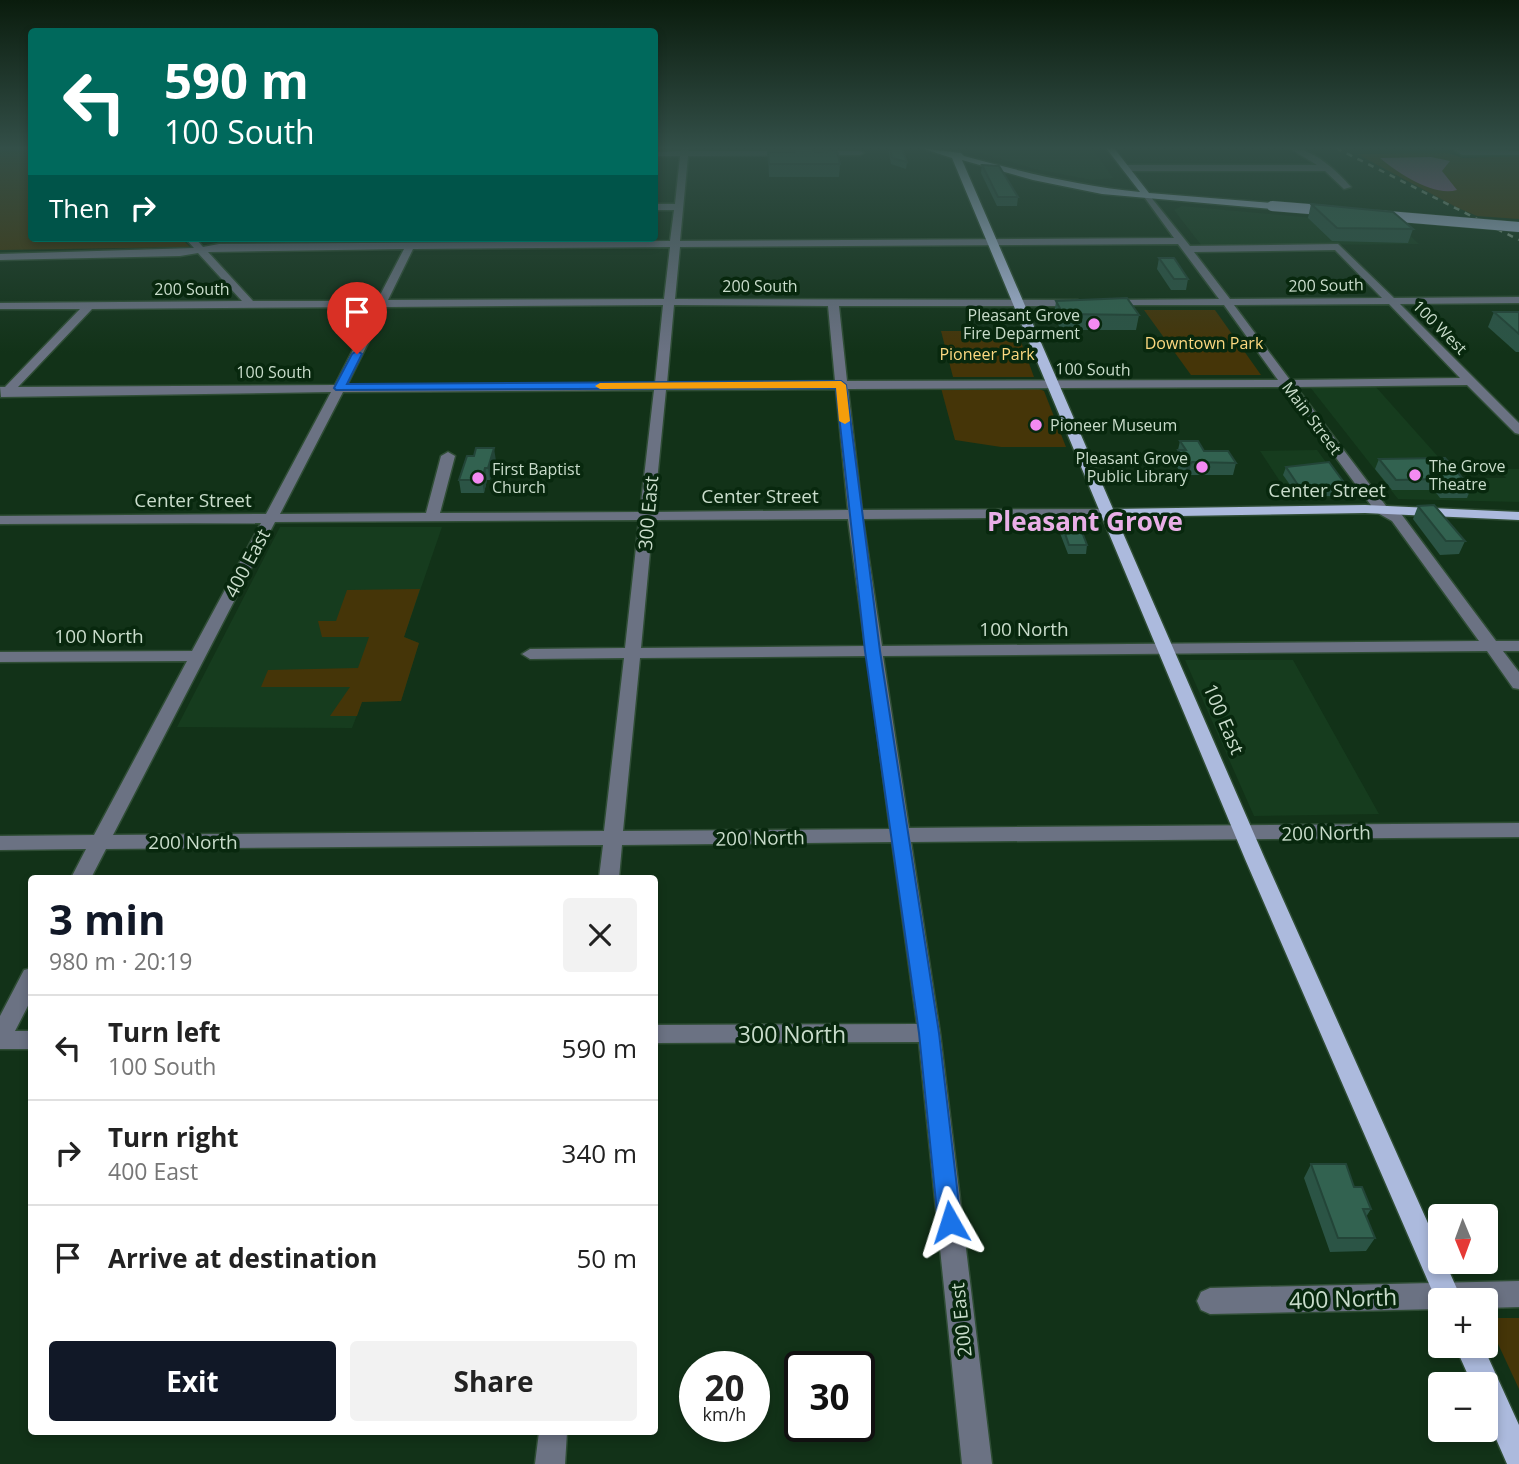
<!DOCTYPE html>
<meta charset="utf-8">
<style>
body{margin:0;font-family:"Open Sans",sans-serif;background:#f2f2f2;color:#222;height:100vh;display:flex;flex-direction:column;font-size:26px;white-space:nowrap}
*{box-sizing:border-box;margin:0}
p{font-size:23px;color:#767676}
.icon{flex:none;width:38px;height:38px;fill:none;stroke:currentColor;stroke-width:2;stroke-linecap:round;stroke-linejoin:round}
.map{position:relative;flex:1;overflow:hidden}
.panel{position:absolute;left:28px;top:875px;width:630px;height:560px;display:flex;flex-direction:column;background:#fff;border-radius:7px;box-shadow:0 4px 10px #0003}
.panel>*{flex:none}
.guide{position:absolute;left:28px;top:28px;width:630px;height:214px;border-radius:7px;box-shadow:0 4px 10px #0003;background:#00695c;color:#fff;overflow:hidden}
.needle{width:46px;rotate:179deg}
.controls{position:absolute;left:1428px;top:1204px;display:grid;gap:14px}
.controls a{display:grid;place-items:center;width:70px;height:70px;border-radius:7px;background:#fff;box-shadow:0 4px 10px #0003;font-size:35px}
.speed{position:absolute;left:679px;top:1351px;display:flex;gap:14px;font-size:35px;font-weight:700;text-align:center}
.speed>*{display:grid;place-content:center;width:91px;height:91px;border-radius:50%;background:#fff;box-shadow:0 4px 10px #0003;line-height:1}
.speed small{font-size:18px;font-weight:400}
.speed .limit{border:4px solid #111;border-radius:10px;background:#fff;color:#111}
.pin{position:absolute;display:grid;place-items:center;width:60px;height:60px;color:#fff;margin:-72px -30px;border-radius:50% 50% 50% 0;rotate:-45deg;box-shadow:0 0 7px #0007}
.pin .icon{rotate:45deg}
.me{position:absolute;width:77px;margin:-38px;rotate:354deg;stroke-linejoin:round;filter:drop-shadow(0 0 5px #0008)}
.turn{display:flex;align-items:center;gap:24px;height:147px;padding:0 21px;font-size:32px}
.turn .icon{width:91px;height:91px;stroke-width:2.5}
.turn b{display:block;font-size:49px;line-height:60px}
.then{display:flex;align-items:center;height:66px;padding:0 21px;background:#0003;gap:14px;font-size:26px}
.round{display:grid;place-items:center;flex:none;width:74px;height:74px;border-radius:7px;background:#f2f2f2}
.headline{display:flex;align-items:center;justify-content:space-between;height:119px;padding:0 21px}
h1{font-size:42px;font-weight:700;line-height:52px;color:#111827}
.button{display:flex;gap:14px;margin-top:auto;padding:14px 21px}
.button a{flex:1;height:80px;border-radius:7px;background:#111827;color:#fff;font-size:28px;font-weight:700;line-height:80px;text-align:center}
.button a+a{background:#f2f2f2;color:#222}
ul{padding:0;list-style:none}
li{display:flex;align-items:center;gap:21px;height:105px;padding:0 21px;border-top:2px solid #e0e0e0}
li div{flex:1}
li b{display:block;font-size:26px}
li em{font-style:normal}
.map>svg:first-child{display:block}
.built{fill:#163c1e}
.green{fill:#453508}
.water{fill:#995c98}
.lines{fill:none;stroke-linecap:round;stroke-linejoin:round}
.minor-casing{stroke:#2f4d35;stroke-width:3}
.major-casing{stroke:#2f4d35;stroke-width:3}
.minor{fill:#6b7283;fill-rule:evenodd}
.major{fill:#acbadd;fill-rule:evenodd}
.rail{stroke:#8ba28e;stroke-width:2.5;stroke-dasharray:6 6;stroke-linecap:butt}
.major-bridge-casing{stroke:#2f4d35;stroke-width:11;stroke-linecap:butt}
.major-bridge{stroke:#acbadd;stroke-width:10}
.wall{fill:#2b5445}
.shaded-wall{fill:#234538}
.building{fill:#326250;stroke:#234538;stroke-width:2}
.route{fill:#1a73e8;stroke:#114b97;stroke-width:2}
.slow{fill:#f59e0b}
.poi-dot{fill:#f38af2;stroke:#08280e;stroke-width:2.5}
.labels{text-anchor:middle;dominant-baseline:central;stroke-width:7;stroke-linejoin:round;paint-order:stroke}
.far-street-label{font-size:16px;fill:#c9dccb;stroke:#08280e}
.far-poi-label{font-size:16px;fill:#c9dccb;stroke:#08280e;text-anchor:start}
.far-park-label{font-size:16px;fill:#fcd880;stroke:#08280e}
.street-label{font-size:19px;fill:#c9dccb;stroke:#08280e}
.near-street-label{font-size:23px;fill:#c9dccb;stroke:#08280e}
.district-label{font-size:26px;font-weight:bold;fill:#e9afe7;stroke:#08280e}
</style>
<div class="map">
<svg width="1519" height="1464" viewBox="0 0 1519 1464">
<rect width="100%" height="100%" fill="#123218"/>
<g class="built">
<polygon points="964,148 1092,148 1113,178 1092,180 1035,169"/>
<polygon points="1182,206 1400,226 1419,244 1202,246 1174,210"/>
<polygon points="1375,386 1457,478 1506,478 1498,469 1519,469 1519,502 1398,499 1310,387"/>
<polygon points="1317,450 1352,497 1291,498 1260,451"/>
<polygon points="280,527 442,527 404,637 419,643 401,701 362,702 352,728 177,727"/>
<polygon points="1185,660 1293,660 1379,814 1254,816"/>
</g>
<g class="green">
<polygon points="0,148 31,148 32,238 181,238 190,247 0,250"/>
<polygon points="1448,153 1463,158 1519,156 1519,219 1477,216 1458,208 1357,154"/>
<polygon points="1144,310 1215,310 1261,375 1191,375"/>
<polygon points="941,331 1017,331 1034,377 953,377"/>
<polygon points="941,388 1037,388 1044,391 1066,447 1001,447 955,440"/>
<polygon points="420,589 404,637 419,643 401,701 362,702 357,716 330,716 350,687 261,687 268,670 358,668 369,637 322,637 318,621 336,621 347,590"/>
<polygon points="1486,1318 1519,1318 1519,1389"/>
</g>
<path class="water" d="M 1431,157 L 1450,161 L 1442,171 L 1457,190 C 1433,197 1397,172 1380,158 Z"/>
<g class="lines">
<g class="minor-casing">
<g id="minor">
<path d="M 681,148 L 689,148 L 689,151 L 860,151 L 864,153 L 860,155 L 688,156 L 680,241 L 1174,238 L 1142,194 L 1146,191 L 1190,246 L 1338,244 L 1394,298 L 1519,297 L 1519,303 L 1400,304 L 1519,423 L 1519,434 L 1515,433 L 1467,385 L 1296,387 L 1386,506 L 1402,515 L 1496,641 L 1519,641 L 1519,651 L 1503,651 L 1519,672 L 1519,689 L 1513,688 L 1487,651 L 883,656 L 909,828 L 1519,823 L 1519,837 L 911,842 L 940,1033 L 992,1464 L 962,1464 L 919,1042 L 654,1043 L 654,1025 L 917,1024 L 892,842 L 622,845 L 619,878 L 599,878 L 603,845 L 106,849 L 91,878 L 71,878 L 86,849 L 0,850 L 0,836 L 94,835 L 187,661 L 0,662 L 0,652 L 192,651 L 261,523 L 0,524 L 0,516 L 266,514 L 331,392 L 1,397 L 0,387 L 5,387 L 80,309 L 0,309 L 0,303 L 242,301 L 198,253 L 180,256 L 0,260 L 0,254 L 194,248 L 185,238 L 195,238 L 203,247 L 219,244 L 670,241 L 674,210 L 654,210 L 654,204 L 675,204 L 680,156 L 654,156 L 654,152 L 681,151 ZM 1178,244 L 1219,299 L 1106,300 L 1102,301 L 1102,305 L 1224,305 L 1278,380 L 847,381 L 839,306 L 1078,306 L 1083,303 L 1078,300 L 675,299 L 680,247 ZM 670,247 L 664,299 L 388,300 L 413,249 ZM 404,249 L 377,301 L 253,301 L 208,252 ZM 1335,250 L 1382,298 L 1230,299 L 1194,252 ZM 1389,304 L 1460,378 L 1290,380 L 1234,305 ZM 663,305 L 655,383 L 347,385 L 386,307 ZM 674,305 L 828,306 L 835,381 L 667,383 ZM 375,307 L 335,385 L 18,387 L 92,309 ZM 1284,387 L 1376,512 L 1392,521 L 1479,641 L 882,646 L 863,519 L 1108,517 L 1115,513 L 1108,509 L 862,510 L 848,389 ZM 836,389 L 848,510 L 654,512 L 666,390 ZM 654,390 L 640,512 L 440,513 L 455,456 L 448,452 L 441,456 L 426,513 L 280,514 L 343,392 ZM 848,519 L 865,646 L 641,648 L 653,520 ZM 639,520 L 625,648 L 530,649 L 522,654 L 530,659 L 624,658 L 604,831 L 113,835 L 275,522 ZM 867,656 L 890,829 L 623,831 L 640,658 Z"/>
<path d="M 1289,148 C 1312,147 1337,171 1351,187 L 1344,189 L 1325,171 L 1126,171 L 1122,168 L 1126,165 L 1317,165 Z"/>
<polygon points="1451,148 1519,151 1519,155 1462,155"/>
<polygon points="32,968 32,998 15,1031 32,1031 32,1049 0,1049 0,1016 24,970"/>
<polygon points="1519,1281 1519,1307 1486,1308 1486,1300 1440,1300 1440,1309 1210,1314 1201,1310 1197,1301 1201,1292 1210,1288"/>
<polygon points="539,1432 567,1432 565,1464 535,1464"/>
</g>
</g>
<g class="major-casing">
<g id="major">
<path d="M 921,148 L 961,153 L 964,156 C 1022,172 1080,186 1140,192 L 1106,148 L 1114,148 L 1149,193 L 1272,203 L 1277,206 L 1272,209 L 1102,194 L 1033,180 L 962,160 L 1113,509 L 1365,505 L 1519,512 L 1519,520 L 1365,513 L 1116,517 L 1265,859 L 1440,1250 L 1440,1262 L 1445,1262 L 1462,1300 L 1440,1300 L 1440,1309 L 1245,859 L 952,158 Z"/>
<polygon points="1455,1346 1483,1346 1519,1425 1519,1464 1507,1464 1486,1416 1486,1384 1472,1384"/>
</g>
</g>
<use href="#minor" class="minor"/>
<use href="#major" class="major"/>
<polyline class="rail" points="1336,148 1519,240"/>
<g class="major-bridge-casing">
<g id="major-bridge">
<polyline points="1272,206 1334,211"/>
<polyline points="1376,215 1519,227"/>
</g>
</g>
<use href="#major-bridge" class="major-bridge"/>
</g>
<g class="wall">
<polygon points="888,148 902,148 907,162 906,169 891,164"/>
<polygon points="768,152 815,152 840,164 839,177 769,177"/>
<polygon points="982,165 1018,197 1017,206 997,206 981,173"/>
<polygon points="1311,204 1413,229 1408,243 1332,241 1308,218"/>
<polygon points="1159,258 1188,279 1186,290 1171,290 1157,269"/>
<polygon points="1056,301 1139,315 1136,330 1061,330 1054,316"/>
<polygon points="1494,312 1519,312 1519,352 1516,352 1488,327"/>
<polygon points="1180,441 1236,463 1233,475 1188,475 1184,479 1175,463"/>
<polygon points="1379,459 1471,488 1467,498 1440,498 1434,490 1392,490 1375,469"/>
<polygon points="496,461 490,480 487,480 484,493 461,493 459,480"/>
<polygon points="1286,467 1348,488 1345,496 1298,496 1283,475"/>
<polygon points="1418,506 1465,541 1459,554 1440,555 1413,519"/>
<polygon points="1060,519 1087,545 1086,554 1068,554 1058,528"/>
<polygon points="1311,1164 1354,1187 1371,1209 1366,1217 1375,1238 1366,1251 1330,1252 1304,1178"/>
</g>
<g class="shaded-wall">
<polygon points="494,448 496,461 490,480 488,468"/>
<polygon points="1192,462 1188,475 1184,479 1187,466"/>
<polygon points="485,468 487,480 484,493 482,480"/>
</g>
<g class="building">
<polygon points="796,148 811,148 815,152 837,151 840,164 769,164 768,152 794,152"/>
<polygon points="890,148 902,148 907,162 892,158"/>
<polygon points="982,165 999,166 1018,197 998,197"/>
<polygon points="1311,204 1393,212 1413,229 1337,228"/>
<polygon points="1159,258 1174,258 1188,279 1174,279"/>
<polygon points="1127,298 1139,315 1063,314 1056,301"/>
<polygon points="1494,312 1519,312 1519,334"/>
<polygon points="1180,441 1198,441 1204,451 1228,451 1236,463 1192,462 1187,466 1178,450 1186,450"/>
<polygon points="476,448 494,448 488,468 485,468 482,480 459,480 467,456 474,456"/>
<polygon points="1445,458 1471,488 1444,487 1438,479 1396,480 1379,459"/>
<polygon points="1329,462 1348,488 1300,488 1286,467"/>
<polygon points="1434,505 1465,541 1446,541 1418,506"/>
<polygon points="1060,519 1077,519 1087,545 1069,545"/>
<polygon points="1311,1164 1346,1164 1354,1187 1362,1187 1371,1209 1363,1209 1375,1238 1338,1238"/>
</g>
<linearGradient id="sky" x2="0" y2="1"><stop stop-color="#0a1c0d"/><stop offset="0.42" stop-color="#334f48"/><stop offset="1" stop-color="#334f48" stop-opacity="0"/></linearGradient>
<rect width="1519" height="353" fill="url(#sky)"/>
<polygon class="route" points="357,351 362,354 347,384 841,381 846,385 880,651 939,1033 961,1222 958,1229 950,1232 942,1229 938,1222 919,1033 865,651 836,388 336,390 334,388 352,354"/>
<polygon class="slow" points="841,381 846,385 850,421 845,424 839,421 836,388 600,389 595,386 600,383"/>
<g class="poi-dot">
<circle cx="1094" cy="324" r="7"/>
<circle cx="1036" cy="425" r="7"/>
<circle cx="1202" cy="467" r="7"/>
<circle cx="1415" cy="475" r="7"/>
<circle cx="478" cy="478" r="7"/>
</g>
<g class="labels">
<g class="far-street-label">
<text transform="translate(1326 285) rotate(-1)">200 South</text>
<text x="760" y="286">200 South</text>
<text x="192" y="289">200 South</text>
<text transform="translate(1440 327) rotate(45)">100 West</text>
<text transform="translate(1093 369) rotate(1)">100 South</text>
<text x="274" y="372">100 South</text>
<text transform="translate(1312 418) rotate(53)">Main Street</text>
</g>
<g class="far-poi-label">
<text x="1080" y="315" text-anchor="end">Pleasant Grove<tspan x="1080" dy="18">Fire Deparment</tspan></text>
<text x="1050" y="425">Pioneer Museum</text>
<text x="1188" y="458" text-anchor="end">Pleasant Grove<tspan x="1188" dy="18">Public Library</tspan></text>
<text x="1429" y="466">The Grove<tspan x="1429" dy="18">Theatre</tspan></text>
<text x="492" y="469">First Baptist<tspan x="492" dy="18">Church</tspan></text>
</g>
<g class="far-park-label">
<text x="1204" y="343">Downtown Park</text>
<text x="987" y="354">Pioneer Park</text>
</g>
<g class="street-label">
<text x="1327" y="490">Center Street</text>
<text x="760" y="496">Center Street</text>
<text x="193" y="500">Center Street</text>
<text transform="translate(648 513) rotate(-85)">300 East</text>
<text transform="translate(247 563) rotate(-62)">400 East</text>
<text x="1024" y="629">100 North</text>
<text x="99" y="636">100 North</text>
<text transform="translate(1224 719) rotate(67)">100 East</text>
<text transform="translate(1326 833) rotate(-1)">200 North</text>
<text transform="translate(760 838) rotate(-1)">200 North</text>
<text x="193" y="842">200 North</text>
<text transform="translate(961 1320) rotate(-96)">200 East</text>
</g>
<g class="near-street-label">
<text x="792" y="1034">300 North</text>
<text transform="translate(1343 1298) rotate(-2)">400 North</text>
</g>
<g class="district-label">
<text x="1085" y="521">Pleasant Grove</text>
</g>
</g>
</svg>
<div class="controls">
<a><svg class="needle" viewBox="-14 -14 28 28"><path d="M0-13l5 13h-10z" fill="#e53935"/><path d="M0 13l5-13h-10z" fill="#767676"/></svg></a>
<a>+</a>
<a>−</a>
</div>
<div class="speed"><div>20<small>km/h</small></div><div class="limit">30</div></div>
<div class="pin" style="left:357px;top:354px;background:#d93025"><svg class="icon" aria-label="arrive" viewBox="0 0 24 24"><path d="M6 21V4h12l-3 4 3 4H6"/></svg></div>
<svg class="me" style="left:950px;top:1222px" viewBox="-20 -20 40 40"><path d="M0-17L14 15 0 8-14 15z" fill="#1a73e8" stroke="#fff" stroke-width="4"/></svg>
<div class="guide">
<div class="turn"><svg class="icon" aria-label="left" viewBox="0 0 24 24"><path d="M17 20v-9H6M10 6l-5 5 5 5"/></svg><div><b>590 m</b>100 South</div></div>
<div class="then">Then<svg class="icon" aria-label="right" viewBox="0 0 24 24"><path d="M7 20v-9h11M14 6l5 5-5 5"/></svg></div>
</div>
<section class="panel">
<div class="headline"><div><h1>3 min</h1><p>980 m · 20:19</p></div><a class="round"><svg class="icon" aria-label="close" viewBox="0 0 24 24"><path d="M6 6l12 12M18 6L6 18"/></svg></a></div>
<ul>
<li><svg class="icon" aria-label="left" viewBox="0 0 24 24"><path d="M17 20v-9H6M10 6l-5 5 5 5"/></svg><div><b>Turn left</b><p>100 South</p></div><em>590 m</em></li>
<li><svg class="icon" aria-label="right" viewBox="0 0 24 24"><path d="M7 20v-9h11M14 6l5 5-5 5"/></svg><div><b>Turn right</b><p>400 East</p></div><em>340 m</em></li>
<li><svg class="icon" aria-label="arrive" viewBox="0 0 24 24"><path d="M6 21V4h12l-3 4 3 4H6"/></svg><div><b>Arrive at destination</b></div><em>50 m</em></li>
</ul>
<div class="button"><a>Exit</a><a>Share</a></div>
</section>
</div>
